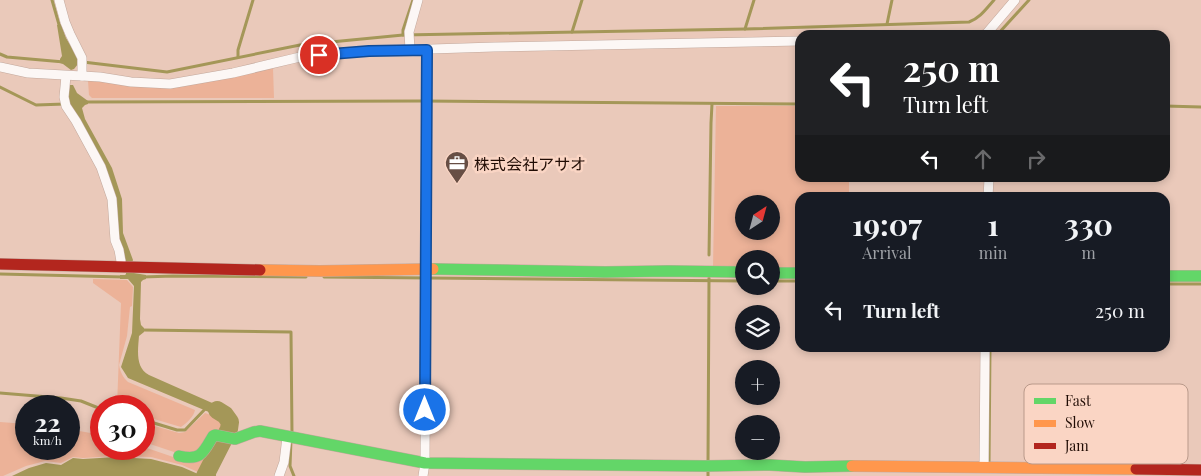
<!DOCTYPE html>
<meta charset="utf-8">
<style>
body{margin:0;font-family:"Playfair Display","Noto Sans JP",serif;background:#242831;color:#f1f3f6;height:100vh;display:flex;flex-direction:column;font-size:19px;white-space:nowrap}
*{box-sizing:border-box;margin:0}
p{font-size:16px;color:#9ea1a6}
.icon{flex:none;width:28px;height:28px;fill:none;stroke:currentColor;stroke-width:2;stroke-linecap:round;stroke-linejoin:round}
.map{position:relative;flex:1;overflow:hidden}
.sheet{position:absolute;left:795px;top:192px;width:375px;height:160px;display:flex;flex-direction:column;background:#171b24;border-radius:15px;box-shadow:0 2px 8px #0003}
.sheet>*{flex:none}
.top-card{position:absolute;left:795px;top:30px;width:375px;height:152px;border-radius:15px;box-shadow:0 2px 8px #0003;background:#202124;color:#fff;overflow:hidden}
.needle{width:32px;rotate:36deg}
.controls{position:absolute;left:735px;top:195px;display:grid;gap:10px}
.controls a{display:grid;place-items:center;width:45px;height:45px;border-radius:50%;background:#171b24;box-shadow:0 2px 8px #0003;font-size:25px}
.speed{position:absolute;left:15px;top:395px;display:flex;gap:10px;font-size:25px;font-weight:700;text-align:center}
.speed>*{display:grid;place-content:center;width:65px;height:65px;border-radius:50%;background:#171b24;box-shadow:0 2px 8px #0003;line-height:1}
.speed small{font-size:12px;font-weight:400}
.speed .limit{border:8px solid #d22;background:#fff;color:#111}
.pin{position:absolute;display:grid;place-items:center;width:42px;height:42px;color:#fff;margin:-21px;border:2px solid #fff;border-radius:50%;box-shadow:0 1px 5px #0007}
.me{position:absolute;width:55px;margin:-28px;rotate:0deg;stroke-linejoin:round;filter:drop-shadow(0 0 4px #0008)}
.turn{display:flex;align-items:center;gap:18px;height:105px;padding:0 25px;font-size:22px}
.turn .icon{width:65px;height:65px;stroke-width:2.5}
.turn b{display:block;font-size:35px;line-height:42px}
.lanes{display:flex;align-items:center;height:48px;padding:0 25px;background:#0003;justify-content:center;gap:25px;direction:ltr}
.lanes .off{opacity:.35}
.eta{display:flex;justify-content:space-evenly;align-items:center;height:85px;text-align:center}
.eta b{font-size:30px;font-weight:700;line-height:35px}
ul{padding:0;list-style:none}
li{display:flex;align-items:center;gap:15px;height:65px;padding:0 25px}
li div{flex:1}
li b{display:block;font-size:19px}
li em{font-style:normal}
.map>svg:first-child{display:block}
.green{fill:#ecb298;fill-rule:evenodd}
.water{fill:#a49758}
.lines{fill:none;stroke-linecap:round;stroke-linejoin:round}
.stream{stroke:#a49758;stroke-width:3}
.river{stroke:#a49758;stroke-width:18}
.street-casing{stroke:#c2a89c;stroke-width:10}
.fast-casing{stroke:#c2a89c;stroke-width:12}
.slow-casing{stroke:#c2a89c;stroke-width:12}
.jam-casing{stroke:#c2a89c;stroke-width:12}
.street{stroke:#fcf7f5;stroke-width:9}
.fast{stroke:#63d668;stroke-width:11}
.slow{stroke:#ff974d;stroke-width:11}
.jam{stroke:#b3261e;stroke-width:11}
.route-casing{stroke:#114b97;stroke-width:12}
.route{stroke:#1a73e8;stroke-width:9}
.labels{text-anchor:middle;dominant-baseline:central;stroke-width:5;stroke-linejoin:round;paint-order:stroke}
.poi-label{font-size:16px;fill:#200c04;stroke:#fad5c4;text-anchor:start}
.key{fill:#fad5c4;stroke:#b9998a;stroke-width:1}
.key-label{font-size:14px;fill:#200c04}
</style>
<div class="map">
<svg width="1201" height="476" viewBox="0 0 1201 476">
<rect width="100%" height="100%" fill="#eac9ba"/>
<g class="green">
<polygon points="273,68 274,98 92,98 89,95 88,81 93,81 180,86"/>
<path d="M 716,106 L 800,106 L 800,178 L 849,178 L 849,197 L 800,198 L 800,268 L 771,268 L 771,259 L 744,259 L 744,267 L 713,267 ZM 744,204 L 771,204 L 771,231 L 744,231 Z"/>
<path d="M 93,279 L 127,280 L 133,287 L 132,306 L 130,307 L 127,336 L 119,365 C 120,371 123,378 128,382 L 195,410 C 194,416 187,423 181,427 L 144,416 L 144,406 L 117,406 L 121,303 L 93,283 Z"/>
<path d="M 205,413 C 213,416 221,418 224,427 L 222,433 L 201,451 L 180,454 L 144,442 L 144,423 L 179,433 L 185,432 Z"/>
<polygon points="0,422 26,424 26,449 69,449 69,429 101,435 101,449 144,449 144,447 182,460 214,446 215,448 211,451 202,472 198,472 182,465 151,457 114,456 83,458 73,457 61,463 45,461 26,466 3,476 0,476"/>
</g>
<g class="water">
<polygon points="61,24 66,38 78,58 78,64 74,69 71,70 63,64 60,63 60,59 62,56 57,25"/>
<path d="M 70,85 L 73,85 L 77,93 L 88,101 L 88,104 L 85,105 L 82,108 L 85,119 L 112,168 L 122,199 L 123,233 L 133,260 L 132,263 L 134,273 L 146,275 L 146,279 L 143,280 L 141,282 L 140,319 L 141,325 L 144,328 L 144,332 L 139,336 C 138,350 135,368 149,375 L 228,410 L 234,421 L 232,429 L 227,428 L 223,420 L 216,415 L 128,378 L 121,367 L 132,333 L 134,286 L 128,279 L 120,279 L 120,275 L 125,275 L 126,274 L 126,261 L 118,236 L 115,199 L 69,103 L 68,95 Z"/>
<path d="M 216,450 L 221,451 C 221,460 214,467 216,476 L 12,476 L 29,468 L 46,463 L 61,465 L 73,458 L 83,459 L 116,457 L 151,459 L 182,467 L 198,474 L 202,474 L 212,452 Z"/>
</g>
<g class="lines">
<g class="stream">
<polyline points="52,0 60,28"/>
<polyline points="887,24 892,0"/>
<polyline points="745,29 754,0"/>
<polyline points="572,32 582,0"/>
<polyline points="403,35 403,30 413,0"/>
<polyline points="997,35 1029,0"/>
<polyline points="0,54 7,57 64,62"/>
<polyline points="238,57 238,50 253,0"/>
<path d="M 83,62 L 167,72 L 300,45 L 403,35 L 745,29 L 969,22 C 980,18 986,9 994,0"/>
<polyline points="0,87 36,105 65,104"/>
<polyline points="86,102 423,101 800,104"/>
<polyline points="1165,106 1201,107"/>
<polyline points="709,255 711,123 712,104"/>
<polyline points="0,274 123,277"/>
<polyline points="142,277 173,276 306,277"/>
<polyline points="324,277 744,281"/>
<polyline points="771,281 800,281"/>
<polyline points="1165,284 1201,284"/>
<polyline points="142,330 291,332 292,434"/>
<polyline points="0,393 61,398 81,401 101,409"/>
<polyline points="144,420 177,430 185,430 207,407"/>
<polyline points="291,440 290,466 294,476"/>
<polyline points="708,462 709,278"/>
<polyline points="989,464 990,348"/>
<polyline points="708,476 708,468"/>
</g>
<polyline class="river" points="205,476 229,429 230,422 225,415 217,410"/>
<g class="street-casing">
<g id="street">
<polyline points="59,0 65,22 70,34 82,58 82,76"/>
<polyline points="984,35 987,33 1015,0"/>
<polyline points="410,50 409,32 418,0"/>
<polyline points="0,67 28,73 100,77 131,82 170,84 233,73 300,57 369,51 494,47 800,41"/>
<polyline points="66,76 64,97 66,106 76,121 101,167 112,199 115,240 119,250 122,267"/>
<polyline points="988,198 989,178"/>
<polyline points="984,466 985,348"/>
<polyline points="279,476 284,462 287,437"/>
<polyline points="423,476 425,463 427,50"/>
</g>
</g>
<g class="fast-casing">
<g id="fast">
<polyline points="433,269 605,272 668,271 744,272"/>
<polyline points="771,273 800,273"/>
<polyline points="1165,276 1201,276"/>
<path d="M 179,456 C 201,461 203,453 213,436 L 215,435 L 235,439 L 254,432 L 260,431 L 425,463 L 705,466 L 770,465 L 805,467 L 852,466"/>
</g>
</g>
<g class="slow-casing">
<g id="slow">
<polyline points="260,270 320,271 433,269"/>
<polyline points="852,466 1136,469"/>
</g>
</g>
<g class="jam-casing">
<g id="jam">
<polyline points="0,264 260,270"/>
<polyline points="1136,469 1201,470"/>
</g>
</g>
<use href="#street" class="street"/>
<use href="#fast" class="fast"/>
<use href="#slow" class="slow"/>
<use href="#jam" class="jam"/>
</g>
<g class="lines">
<g class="route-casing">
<polyline id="route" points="319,55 369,51 427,50 425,410"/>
</g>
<use href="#route" class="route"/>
</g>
<defs>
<g id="office-pin" transform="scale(1.25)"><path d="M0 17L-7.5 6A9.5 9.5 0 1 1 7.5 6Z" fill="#674e44" stroke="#fad5c4"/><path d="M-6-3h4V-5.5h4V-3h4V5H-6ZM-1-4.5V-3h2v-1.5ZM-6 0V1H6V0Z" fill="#fff"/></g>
</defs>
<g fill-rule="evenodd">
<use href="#office-pin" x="457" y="163"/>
</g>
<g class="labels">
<g class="poi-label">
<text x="474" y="163">株式会社アサオ</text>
</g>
</g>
<rect x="1024" y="384" width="164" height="80" rx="8" class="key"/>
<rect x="1034" y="398" width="22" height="6" fill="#63d668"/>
<rect x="1034" y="420" width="22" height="7" fill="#ff974d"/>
<rect x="1034" y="443" width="22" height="6" fill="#b3261e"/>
<g class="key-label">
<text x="1065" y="406">Fast</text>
<text x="1065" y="428">Slow</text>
<text x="1065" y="451">Jam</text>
</g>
</svg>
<div class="controls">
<a><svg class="needle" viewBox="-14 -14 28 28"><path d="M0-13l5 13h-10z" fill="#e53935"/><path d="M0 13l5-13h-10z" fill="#9ea1a6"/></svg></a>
<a><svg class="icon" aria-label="search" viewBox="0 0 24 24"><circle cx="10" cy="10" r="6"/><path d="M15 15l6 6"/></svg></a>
<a><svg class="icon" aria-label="layers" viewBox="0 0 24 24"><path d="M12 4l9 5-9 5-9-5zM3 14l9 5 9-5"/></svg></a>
<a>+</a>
<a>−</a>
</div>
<div class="speed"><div>22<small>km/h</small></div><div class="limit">30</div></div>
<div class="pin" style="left:319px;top:55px;background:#d93025"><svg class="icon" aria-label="arrive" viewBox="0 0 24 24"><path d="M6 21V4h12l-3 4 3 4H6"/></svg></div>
<svg class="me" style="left:425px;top:410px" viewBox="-20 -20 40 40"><circle r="17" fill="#1a73e8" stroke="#fff" stroke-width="3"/><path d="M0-11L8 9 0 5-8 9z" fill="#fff"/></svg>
<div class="top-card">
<div class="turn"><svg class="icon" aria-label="left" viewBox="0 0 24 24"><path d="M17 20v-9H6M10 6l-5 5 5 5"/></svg><div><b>250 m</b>Turn left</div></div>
<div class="lanes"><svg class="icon" aria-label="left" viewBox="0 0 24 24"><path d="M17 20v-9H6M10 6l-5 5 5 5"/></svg><svg class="icon off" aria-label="ahead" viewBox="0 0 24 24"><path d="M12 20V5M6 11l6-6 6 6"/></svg><svg class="icon off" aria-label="right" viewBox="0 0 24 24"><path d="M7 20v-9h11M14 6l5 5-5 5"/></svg></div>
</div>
<section class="sheet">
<div class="eta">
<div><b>19:07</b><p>Arrival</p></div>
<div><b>1</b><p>min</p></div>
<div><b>330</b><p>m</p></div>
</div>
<ul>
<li><svg class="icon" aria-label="left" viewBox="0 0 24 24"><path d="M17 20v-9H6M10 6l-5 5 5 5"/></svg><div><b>Turn left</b></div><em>250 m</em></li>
</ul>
</section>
</div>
